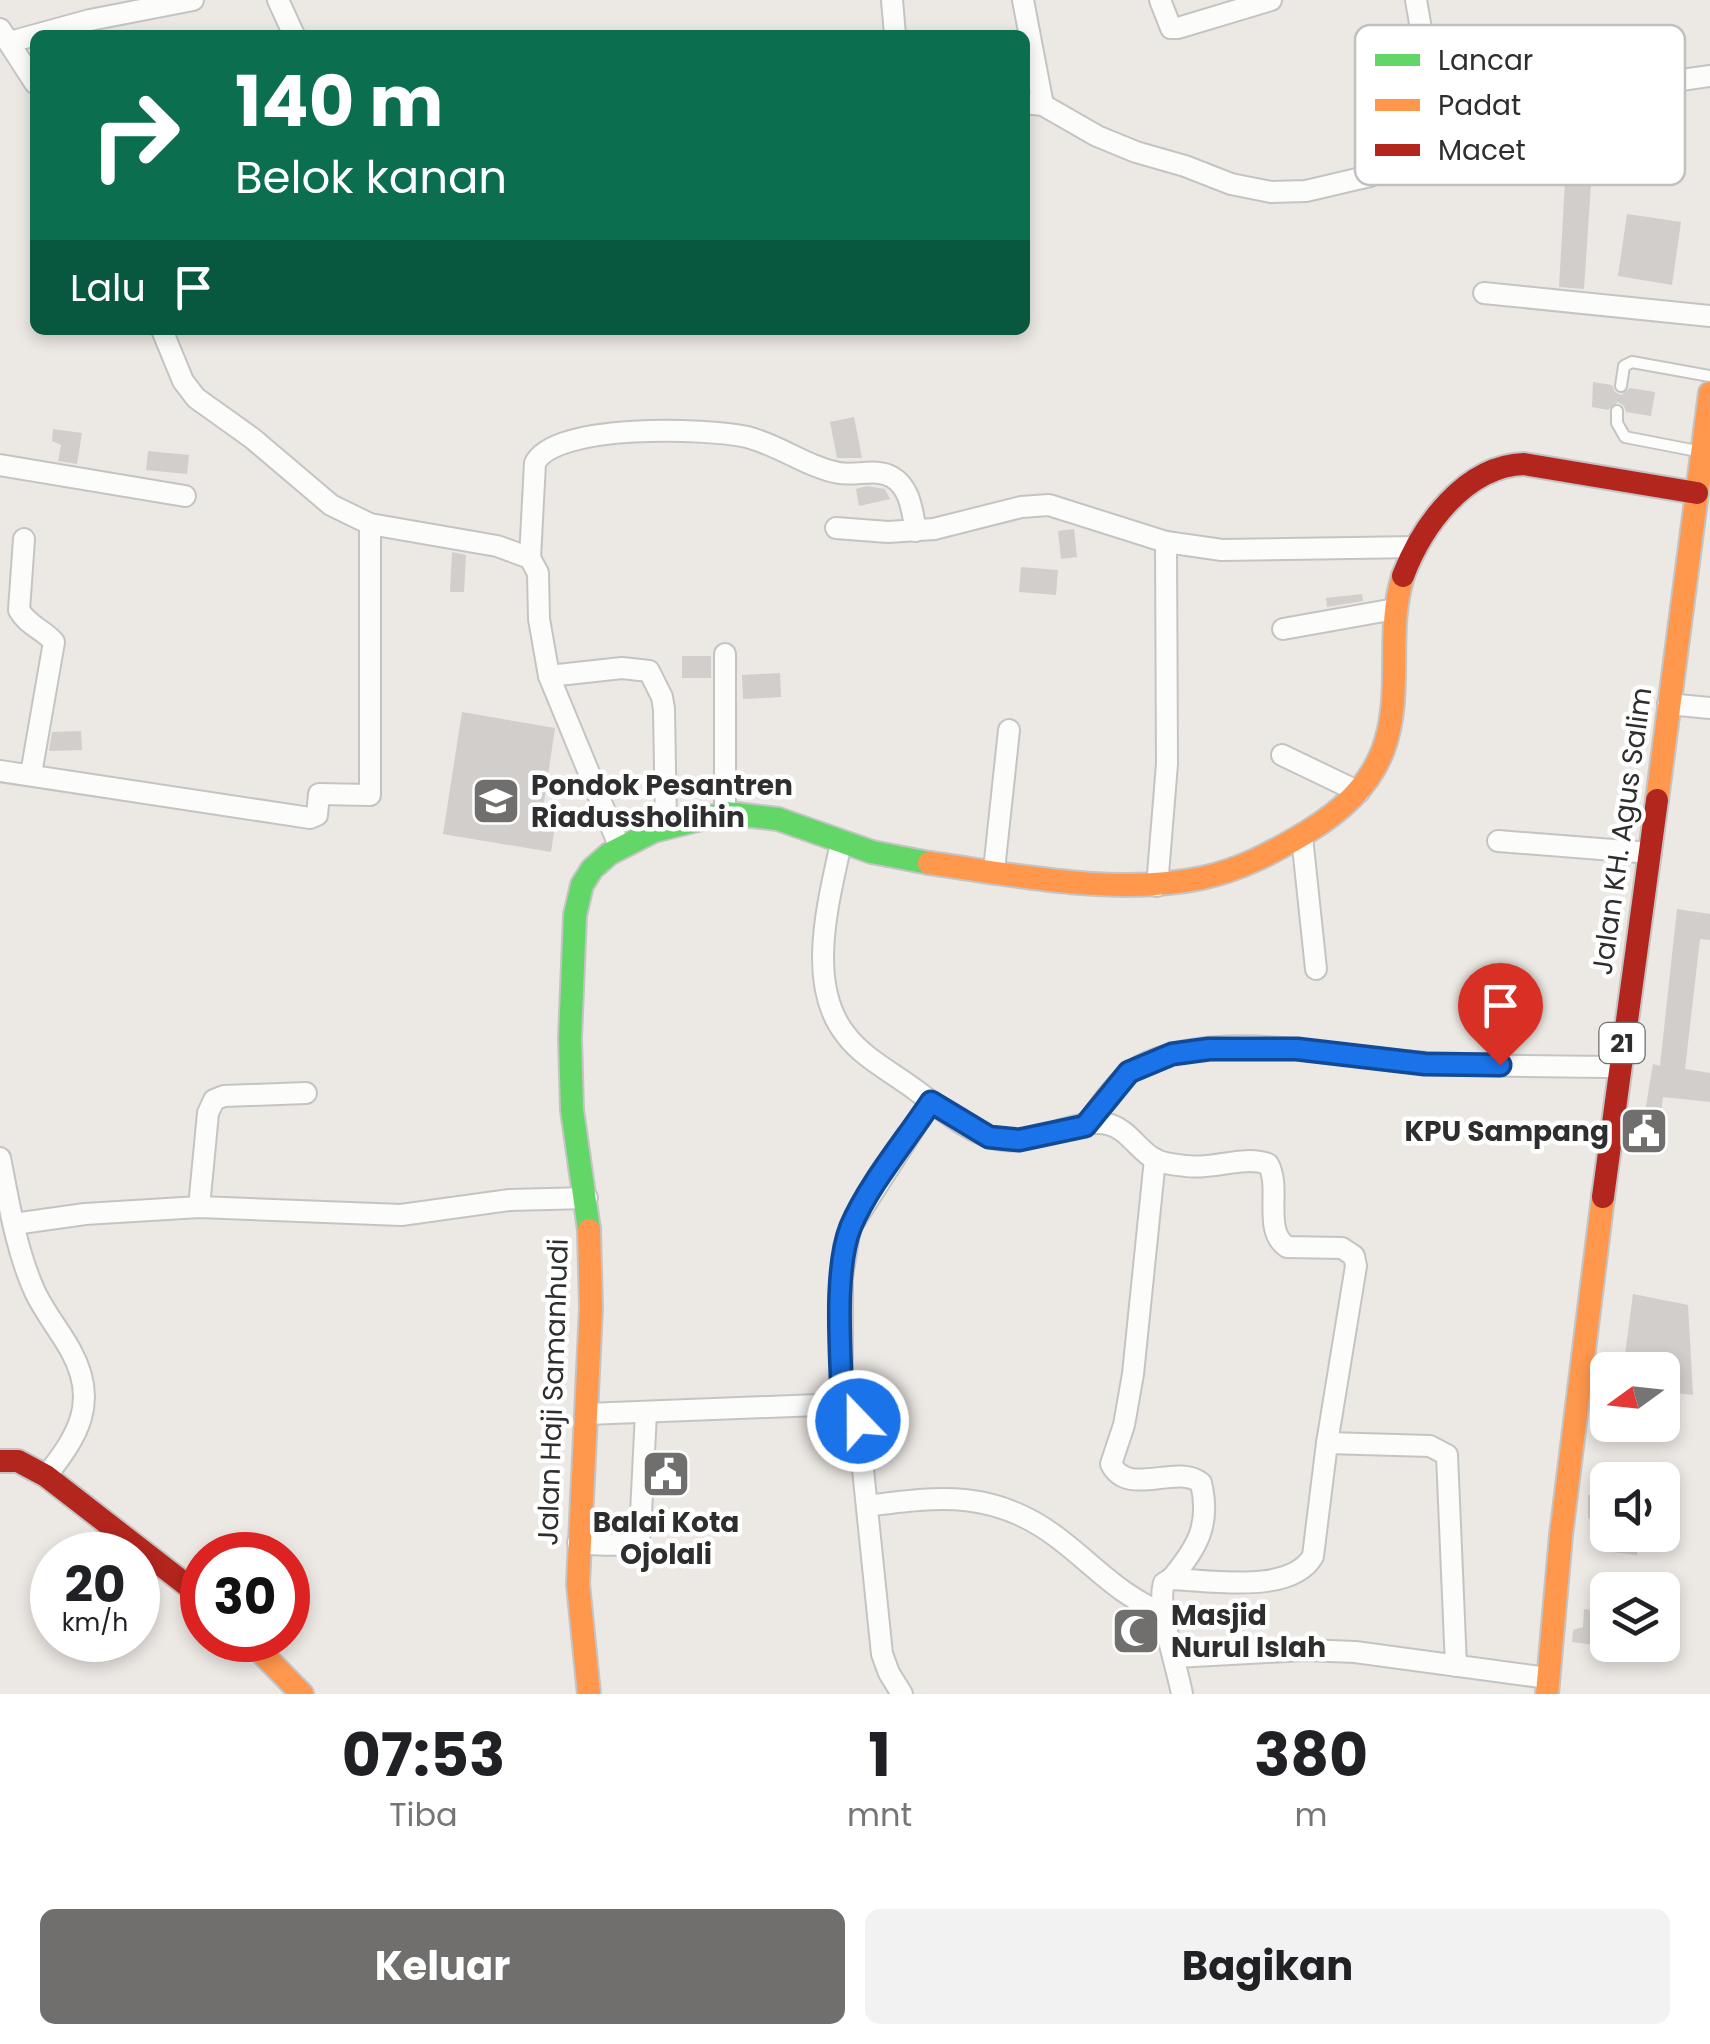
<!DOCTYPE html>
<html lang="id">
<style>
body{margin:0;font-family:Poppins,sans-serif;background:#f2f2f2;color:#202124;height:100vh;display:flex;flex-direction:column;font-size:38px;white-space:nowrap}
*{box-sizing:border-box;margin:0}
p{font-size:32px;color:#757577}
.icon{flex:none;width:55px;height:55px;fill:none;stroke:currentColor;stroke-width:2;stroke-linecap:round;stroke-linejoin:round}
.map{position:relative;height:1694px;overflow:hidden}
.side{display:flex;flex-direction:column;background:#fff;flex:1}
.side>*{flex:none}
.guide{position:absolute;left:30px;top:30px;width:1000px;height:305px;border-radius:15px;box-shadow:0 5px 15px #0003;background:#0b6e4f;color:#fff;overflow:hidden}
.needle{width:65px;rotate:255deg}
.controls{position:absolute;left:1590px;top:1352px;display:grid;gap:20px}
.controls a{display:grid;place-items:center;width:90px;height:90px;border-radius:15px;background:#fff;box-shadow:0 5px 15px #0003;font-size:50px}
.speed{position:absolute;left:30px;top:1532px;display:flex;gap:20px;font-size:50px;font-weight:700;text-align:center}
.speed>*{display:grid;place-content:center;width:130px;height:130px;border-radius:50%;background:#fff;box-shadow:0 5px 15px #0003;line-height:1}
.speed small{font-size:25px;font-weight:400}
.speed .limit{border:15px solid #d22;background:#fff;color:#111}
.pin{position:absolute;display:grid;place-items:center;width:85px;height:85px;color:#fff;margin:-102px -42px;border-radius:50% 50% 50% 0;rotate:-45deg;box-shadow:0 0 10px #0007}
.pin .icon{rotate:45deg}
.me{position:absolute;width:110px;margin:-55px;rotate:338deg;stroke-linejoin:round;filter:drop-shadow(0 0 8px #0008)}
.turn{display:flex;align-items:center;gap:35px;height:210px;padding:0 40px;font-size:45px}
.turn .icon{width:130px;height:130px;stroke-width:2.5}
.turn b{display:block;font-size:70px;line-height:85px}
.then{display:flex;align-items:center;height:95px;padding:0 40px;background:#0003;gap:20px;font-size:38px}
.eta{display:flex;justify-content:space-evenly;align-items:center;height:170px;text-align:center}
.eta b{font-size:60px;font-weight:700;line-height:70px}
.button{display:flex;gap:20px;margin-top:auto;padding:20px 40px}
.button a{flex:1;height:115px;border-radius:15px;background:#706f6e;color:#fff;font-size:40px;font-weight:700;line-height:115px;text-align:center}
.button a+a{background:#f2f2f2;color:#202124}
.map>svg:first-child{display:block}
.building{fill:#d1cecb}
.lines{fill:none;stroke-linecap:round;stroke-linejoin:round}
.lane-casing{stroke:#c5c4c5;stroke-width:14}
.street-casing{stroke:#c5c4c5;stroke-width:24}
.fast-casing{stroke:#c5c4c5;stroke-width:26}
.slow-casing{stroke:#c5c4c5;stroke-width:26}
.jam-casing{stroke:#c5c4c5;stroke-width:26}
.lane{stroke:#fcfcfb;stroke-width:10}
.street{stroke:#fcfcfb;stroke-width:20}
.fast{stroke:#63d668;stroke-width:22}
.slow{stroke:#ff974d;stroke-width:22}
.jam{stroke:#b3261e;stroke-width:22}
.route-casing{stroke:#114b97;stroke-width:25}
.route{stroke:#1a73e8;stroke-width:18}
.labels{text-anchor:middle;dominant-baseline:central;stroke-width:9;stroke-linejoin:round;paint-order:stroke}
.shield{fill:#fff;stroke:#6d6d6d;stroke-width:2.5}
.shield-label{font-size:25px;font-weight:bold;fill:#2e2e2e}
.poi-label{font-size:28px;font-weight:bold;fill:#2e2e2e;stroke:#fff;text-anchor:start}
.street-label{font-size:28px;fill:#2e2e2e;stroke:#fff}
.key{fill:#fff;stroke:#c0c0c0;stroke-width:2.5}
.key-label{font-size:28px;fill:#2e2e2e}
</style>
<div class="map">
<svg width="1710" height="1694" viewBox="0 0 1710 1694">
<rect width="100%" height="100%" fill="#ece8e4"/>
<g class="building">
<polygon points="1565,182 1591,184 1584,289 1559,287"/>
<polygon points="1627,214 1681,222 1672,285 1618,276"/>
<polygon points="1593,382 1612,385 1615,392 1621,395 1630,388 1655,392 1651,416 1626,412 1624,406 1618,402 1608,410 1592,407"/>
<polygon points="854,417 862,458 837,458 830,422"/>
<polygon points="53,429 82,433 77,464 58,461 61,445 52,441"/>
<polygon points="148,451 189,455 187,474 146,470"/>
<polygon points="867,486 885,489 890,499 859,506 856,489"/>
<polygon points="1074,529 1077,557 1061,559 1058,531"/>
<polygon points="452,552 466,555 464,592 450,592"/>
<polygon points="1021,567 1058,570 1056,595 1019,592"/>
<polygon points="1362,594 1363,601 1327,607 1326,598"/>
<rect x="682" y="656" width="29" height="22"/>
<polygon points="780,673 781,697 743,699 742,675"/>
<polygon points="462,712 555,728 541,823 555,825 551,852 443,834"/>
<polygon points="81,731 82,750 49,751 52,732"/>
<polygon points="1677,909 1710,914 1710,940 1700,939 1685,1069 1710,1073 1710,1102 1663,1097 1657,1145 1631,1142 1635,1117 1644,1118 1653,1064 1660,1066"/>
<polygon points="1633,1294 1688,1305 1693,1395 1662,1391 1662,1370 1623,1370"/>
<polygon points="1588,1495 1608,1496 1608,1530 1588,1518"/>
<polygon points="1597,1535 1638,1535 1637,1555 1596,1550"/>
<polygon points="1584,1609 1608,1613 1608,1647 1572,1642 1573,1630 1583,1627"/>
<polygon points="1118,1619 1151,1624 1154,1638 1116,1643"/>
</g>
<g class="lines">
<g class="lane-casing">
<g id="lane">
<polyline points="1621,386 1624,366 1632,362 1710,376"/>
<polyline points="1617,411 1617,423 1625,437 1697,451"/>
</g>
</g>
<g class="street-casing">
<g id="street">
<polyline points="278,0 294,35"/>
<polyline points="892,0 895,35"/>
<polyline points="1023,0 1043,105"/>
<polyline points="1160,0 1171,28 1178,28 1271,0"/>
<polyline points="1416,0 1438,127"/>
<polyline points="0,29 35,83"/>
<polyline points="10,42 90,20 193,0"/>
<polyline points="1025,103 1043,105 1097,136 1136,152 1185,166 1231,184 1271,192 1306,191 1370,176 1408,161 1428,146 1438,127 1578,95 1710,76"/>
<polyline points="1484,293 1710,316"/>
<polyline points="162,330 183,381 196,398 252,438 331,505 370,524 497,546 530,558 538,573 539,619 549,676 620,848"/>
<polyline points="0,465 185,496"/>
<polyline points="836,528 888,532 934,529 1021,507 1049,505 1166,542 1222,550 1417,547"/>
<path d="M 24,539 L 19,610 C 28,626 43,629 54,642 L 31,774"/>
<path d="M 530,558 L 535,463 C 555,423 707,428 747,437 C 779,445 807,467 839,473 C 856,476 877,468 892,477 C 911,488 912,512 916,531"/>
<polyline points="1283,629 1395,609"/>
<polyline points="549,676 622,668 649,671 662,697 664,709 666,826"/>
<polyline points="1668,704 1710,708"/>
<polyline points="1282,755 1359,792"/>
<polyline points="0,771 310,818 317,815 319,794 370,795 370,524"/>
<polyline points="725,813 725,654"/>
<polyline points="1302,837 1316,969"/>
<polyline points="1498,841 1651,853"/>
<path d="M 841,843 C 829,900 805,984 846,1035 C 863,1058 895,1074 917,1091 C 941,1109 973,1137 1003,1140 C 1037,1144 1077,1118 1107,1124 C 1128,1128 1138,1151 1156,1160 C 1165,1164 1176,1165 1186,1166 C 1213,1170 1243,1155 1268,1164 C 1282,1188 1262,1230 1287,1247 L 1342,1248 L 1354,1256 L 1356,1266 L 1327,1443 L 1313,1556 C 1291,1595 1209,1580 1171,1579 L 1164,1583 C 1156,1607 1177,1666 1182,1694"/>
<polyline points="994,870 1009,730"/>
<polyline points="1157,886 1167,764 1166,542"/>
<path d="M 1085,1126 C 1103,1102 1120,1074 1148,1062 C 1228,1028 1344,1059 1428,1063 C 1491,1067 1555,1066 1618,1067"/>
<path d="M 0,1158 C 9,1203 16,1250 35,1292 C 45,1313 60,1331 71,1351 C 99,1402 78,1436 46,1476"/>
<path d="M 1155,1159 L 1133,1374 L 1124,1425 L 1111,1464 C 1128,1498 1177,1463 1201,1483 C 1211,1525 1197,1548 1171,1579"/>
<polyline points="199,1207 208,1113 214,1100 224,1096 306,1093"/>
<polyline points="14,1224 85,1214 199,1207 401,1215 510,1200 587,1198"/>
<polyline points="842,1404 842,1277 850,1228 931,1102"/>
<polyline points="587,1414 842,1404 854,1408 858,1421 882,1654 889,1673 902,1694"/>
<polyline points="1327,1443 1430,1446 1447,1455 1456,1666"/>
<path d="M 867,1506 C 941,1496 995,1490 1058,1538 C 1095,1566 1121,1597 1165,1614"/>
<path d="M 578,1543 C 598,1544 626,1550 640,1534 L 646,1412"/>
<polyline points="1176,1657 1304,1650 1355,1652 1548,1678"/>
</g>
</g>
<g class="fast-casing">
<polyline id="fast" points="589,1230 572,1110 570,1038 575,915 582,885 592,869 609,854 654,831 726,813 778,819 872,852 929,863"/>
</g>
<g class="slow-casing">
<g id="slow">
<polyline points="1657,800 1710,393"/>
<path d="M 929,863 C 1016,875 1115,896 1202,878 C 1240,870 1274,852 1307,832 C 1340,812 1369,787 1383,750 C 1404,694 1385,633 1403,576"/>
<polyline points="249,1640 302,1694"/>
<polyline points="589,1694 578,1584 591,1308 589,1230"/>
<polyline points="1547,1694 1561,1535 1603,1197"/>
</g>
</g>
<g class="jam-casing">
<g id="jam">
<path d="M 1403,576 C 1422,526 1465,466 1524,464 L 1697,493"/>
<polyline points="1603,1197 1657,800"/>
<polyline points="0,1461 18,1461 46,1476 202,1597"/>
</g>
</g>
<use href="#lane" class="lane"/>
<use href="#street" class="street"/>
<use href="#fast" class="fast"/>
<use href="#slow" class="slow"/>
<use href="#jam" class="jam"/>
</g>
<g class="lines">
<g class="route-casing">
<path id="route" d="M 858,1421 L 854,1408 L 842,1404 C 841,1356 833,1270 851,1226 C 869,1184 906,1140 931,1102 L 989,1137 L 1019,1140 L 1085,1126 L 1129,1072 L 1172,1054 L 1209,1049 L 1297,1049 L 1425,1064 L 1500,1065"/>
</g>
<use href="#route" class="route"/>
</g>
<defs>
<g id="school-square" transform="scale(2.5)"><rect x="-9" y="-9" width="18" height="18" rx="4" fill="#706f6e" stroke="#fff"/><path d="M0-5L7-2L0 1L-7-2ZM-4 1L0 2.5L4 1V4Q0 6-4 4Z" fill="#fff"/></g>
<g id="civic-square" transform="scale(2.5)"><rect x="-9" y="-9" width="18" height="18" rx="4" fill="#706f6e" stroke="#fff"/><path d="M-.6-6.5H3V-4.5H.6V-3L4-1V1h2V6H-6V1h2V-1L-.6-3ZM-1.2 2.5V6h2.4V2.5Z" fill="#fff"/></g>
<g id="mosque-square" transform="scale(2.5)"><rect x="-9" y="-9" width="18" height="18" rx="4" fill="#706f6e" stroke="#fff"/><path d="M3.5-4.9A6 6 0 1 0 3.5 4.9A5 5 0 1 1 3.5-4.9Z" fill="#fff"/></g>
</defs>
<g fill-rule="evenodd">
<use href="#school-square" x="496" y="801"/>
<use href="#civic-square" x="1644" y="1131"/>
<use href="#civic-square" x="666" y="1474"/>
<use href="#mosque-square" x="1136" y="1631"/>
</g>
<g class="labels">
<rect class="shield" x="1599.5" y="1023" width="45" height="40" rx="8"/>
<g class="shield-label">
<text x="1622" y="1043">21</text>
</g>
<g class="poi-label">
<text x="531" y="785">Pondok Pesantren<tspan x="531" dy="32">Riadussholihin</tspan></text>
<text x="1609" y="1131" text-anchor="end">KPU Sampang</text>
<text x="666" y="1522" text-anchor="middle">Balai Kota<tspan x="666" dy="32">Ojolali</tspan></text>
<text x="1171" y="1615">Masjid<tspan x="1171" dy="32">Nurul Islah</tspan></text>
</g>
<g class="street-label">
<text transform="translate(1622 831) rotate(-82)">Jalan KH. Agus Salim</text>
<text transform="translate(553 1392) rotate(-88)">Jalan Haji Samanhudi</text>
</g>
</g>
<rect x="1355" y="25" width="330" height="160" rx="15" class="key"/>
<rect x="1375" y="54" width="45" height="12" fill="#63d668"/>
<rect x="1375" y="99" width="45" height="12" fill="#ff974d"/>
<rect x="1375" y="144" width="45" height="12" fill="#b3261e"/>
<g class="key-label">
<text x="1438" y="70">Lancar</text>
<text x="1438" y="115">Padat</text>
<text x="1438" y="160">Macet</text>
</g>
</svg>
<div class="controls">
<a><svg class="needle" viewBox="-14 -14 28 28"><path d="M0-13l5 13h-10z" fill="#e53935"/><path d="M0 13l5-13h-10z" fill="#757577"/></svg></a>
<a><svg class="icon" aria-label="sound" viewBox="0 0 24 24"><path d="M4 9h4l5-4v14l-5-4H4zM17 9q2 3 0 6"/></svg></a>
<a><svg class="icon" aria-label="layers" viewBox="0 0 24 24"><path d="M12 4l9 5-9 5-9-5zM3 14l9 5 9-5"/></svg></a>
</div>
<div class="speed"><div>20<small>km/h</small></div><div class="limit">30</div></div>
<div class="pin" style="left:1500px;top:1065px;background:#d93025"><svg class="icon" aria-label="arrive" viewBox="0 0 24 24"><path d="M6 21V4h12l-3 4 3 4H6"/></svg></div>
<svg class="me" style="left:858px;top:1421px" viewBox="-20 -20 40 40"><circle r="17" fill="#1a73e8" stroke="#fff" stroke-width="3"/><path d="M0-11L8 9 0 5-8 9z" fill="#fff"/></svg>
<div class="guide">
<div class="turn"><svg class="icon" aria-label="right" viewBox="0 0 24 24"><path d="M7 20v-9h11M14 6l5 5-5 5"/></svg><div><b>140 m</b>Belok kanan</div></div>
<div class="then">Lalu<svg class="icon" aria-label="arrive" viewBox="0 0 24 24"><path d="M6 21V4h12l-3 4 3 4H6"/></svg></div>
</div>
</div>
<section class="side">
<div class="eta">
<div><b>07:53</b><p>Tiba</p></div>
<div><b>1</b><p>mnt</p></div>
<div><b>380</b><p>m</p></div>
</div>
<div class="button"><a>Keluar</a><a>Bagikan</a></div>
</section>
